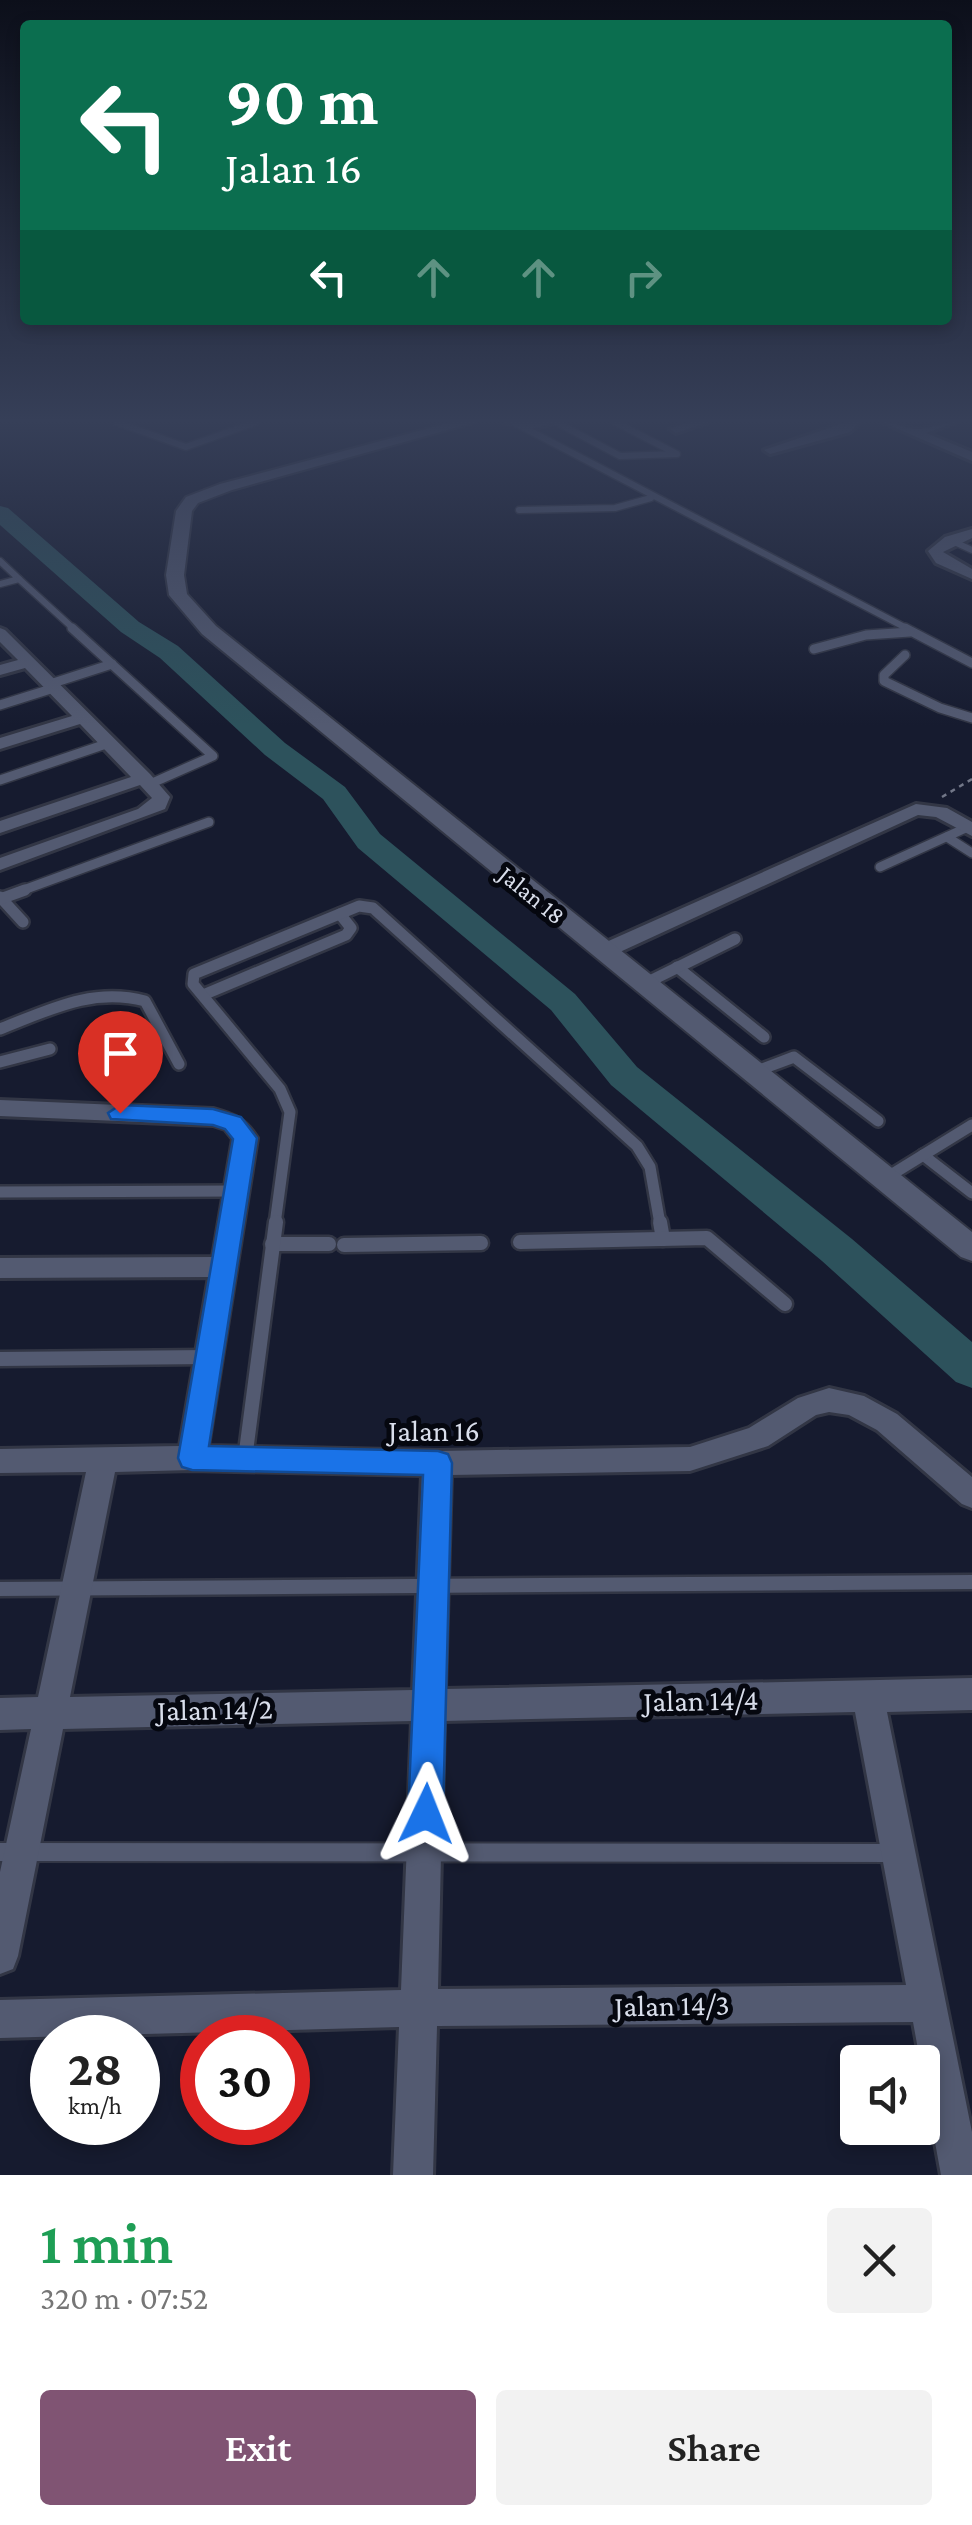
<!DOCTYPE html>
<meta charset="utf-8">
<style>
body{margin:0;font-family:"Crimson Pro",serif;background:#f2f2f2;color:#222;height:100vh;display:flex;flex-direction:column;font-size:38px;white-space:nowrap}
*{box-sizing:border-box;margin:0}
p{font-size:32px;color:#767676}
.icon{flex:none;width:55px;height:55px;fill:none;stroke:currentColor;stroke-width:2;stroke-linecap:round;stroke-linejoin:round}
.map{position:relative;height:2175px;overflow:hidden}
.drawer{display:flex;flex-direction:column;background:#fff;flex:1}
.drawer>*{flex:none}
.top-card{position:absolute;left:20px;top:20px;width:932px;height:305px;border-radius:10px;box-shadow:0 5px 15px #0003;background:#0b6e4f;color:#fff;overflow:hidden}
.fabs{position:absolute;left:840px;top:2045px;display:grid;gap:20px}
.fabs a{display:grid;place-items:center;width:100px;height:100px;border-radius:10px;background:#fff;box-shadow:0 5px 15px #0003;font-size:50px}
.speed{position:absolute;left:30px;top:2015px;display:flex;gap:20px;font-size:50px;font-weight:700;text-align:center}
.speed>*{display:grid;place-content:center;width:130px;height:130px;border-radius:50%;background:#fff;box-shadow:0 5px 15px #0003;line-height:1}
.speed small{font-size:25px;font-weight:400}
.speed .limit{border:15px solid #d22;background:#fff;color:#111}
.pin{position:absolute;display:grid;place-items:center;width:85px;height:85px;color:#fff;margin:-102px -42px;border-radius:50% 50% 50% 0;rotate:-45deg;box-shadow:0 0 10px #0007}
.pin .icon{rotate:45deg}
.me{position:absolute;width:110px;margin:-55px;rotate:2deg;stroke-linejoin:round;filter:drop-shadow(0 0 8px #0008)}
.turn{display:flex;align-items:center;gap:35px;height:210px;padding:0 40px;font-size:45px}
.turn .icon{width:130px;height:130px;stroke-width:2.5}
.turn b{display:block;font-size:70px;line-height:85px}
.lanes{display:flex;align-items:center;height:95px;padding:0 40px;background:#0003;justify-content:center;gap:50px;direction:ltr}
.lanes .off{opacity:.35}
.round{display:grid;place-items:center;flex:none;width:105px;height:105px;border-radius:10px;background:#f2f2f2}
.overview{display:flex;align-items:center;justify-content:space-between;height:170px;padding:0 40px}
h1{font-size:60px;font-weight:600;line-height:75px;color:#1e9e55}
.action{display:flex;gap:20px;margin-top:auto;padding:20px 40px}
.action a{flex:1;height:115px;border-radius:10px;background:#805473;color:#fff;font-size:40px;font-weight:600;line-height:115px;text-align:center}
.action a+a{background:#f2f2f2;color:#222}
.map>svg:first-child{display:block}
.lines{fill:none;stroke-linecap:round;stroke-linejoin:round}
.river{fill:#2d525c;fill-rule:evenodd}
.service-far4-casing{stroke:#323645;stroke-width:9}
.service-far3-casing{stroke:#323645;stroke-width:12}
.service-far2-casing{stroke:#323645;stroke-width:16}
.service-far1-casing{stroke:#323645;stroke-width:19}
.service-casing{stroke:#323645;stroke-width:22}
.minor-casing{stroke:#323645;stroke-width:6}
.tertiary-casing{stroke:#323645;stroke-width:4}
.path{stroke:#727788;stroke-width:2.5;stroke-dasharray:5 5;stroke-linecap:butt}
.service-far4{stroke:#535a71;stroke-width:6}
.service-far3{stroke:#535a71;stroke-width:9}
.service-far2{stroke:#535a71;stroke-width:11}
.service-far1{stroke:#535a71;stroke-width:14}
.service{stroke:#535a71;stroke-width:18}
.minor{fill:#535a71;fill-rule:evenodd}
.tertiary{fill:#535a71;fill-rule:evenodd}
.route{fill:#1a73e8;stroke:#114b97;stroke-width:2.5}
.labels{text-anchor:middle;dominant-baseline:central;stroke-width:10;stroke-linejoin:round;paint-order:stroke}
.street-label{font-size:25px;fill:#d9deeb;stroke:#05070f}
.near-street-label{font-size:30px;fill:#d9deeb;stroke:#05070f}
</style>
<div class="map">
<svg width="972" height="2175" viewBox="0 0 972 2175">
<rect width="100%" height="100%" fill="#161b2f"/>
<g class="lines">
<polygon class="river" points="0,506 8,508 139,622 178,646 285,743 345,787 380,834 575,994 637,1067 852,1239 972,1342 972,1388 956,1382 822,1261 611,1085 551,1010 358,848 323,799 265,755 160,658 121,632 0,525"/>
<g class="service-far4-casing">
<g id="service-far4">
<polyline points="116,422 186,447 256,422"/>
<polyline points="556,422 620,456 677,454 615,422"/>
<polyline points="515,423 910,630"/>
<polyline points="519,510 615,508 651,498"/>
<polyline points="950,540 972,550"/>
<polyline points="0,561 19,579 0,584"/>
<polyline points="19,579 75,630"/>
</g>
</g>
<g class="service-far3-casing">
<g id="service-far3">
<polyline points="72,628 213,756 150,784"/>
<polyline points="905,628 972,663"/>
<polyline points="814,649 866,635 910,632"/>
<polyline points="905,655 884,675 884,681 940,708 972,718"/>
<polyline points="50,684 112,664"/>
<polyline points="0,705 54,688"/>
<polyline points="0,780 109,743"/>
<polyline points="947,837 972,853"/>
<polyline points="880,867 968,827"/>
<polyline points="18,892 209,822"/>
</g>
</g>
<g class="service-far2-casing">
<g id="service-far2">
<polyline points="0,897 23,922"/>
<polyline points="0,899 25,890"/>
<polyline points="677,967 764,1037"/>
<polyline points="642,985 735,939"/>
<polyline points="203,995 346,935 351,928 340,914"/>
<path d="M 0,1029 C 49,1010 92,987 145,1001 L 179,1064"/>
<polyline points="0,1062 50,1049"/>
<polyline points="754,1072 794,1057 878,1121"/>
<polyline points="923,1155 972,1193"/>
<polyline points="886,1178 972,1125"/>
<polyline points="0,1192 236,1191"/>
<polyline points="275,1224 290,1112 280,1089 193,984 194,974 359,906 373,908 637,1146 650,1167 660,1224"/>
</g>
</g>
<g class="service-far1-casing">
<g id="service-far1">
<polyline points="660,1222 663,1239"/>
<polyline points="520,1242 707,1238 785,1304"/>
<polyline points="272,1244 329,1244"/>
<polyline points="344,1245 481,1243"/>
<polyline points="0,1359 208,1357"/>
<polyline points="245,1459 276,1222"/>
<polyline points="0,1589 972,1582"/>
</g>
</g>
<g class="service-casing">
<polyline id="service" points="0,1852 896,1853"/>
</g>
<g class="minor-casing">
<g id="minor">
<polygon points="503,422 557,422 531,429"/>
<polygon points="689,422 709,422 676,433 670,429"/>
<polygon points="847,422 860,422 850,432 770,454 764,450"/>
<path d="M 882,422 C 895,422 904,428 915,429 C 928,430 943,422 957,422 L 926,433 L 972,452 L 972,461 Z"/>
<polygon points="972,529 972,538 943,552 972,569 972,579 936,563 928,551 945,537"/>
<polygon points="0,628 5,630 150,774 170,797 165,809 0,870 0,858 138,809 152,798 140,785 0,833 0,821 131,777 80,724 0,749 0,738 72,716 25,668 0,675 0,665 18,660 0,642"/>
<polygon points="916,804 947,808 972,822 972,836 936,817 918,815 609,957 602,958 592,952 595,947"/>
<path d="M 0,1100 L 213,1109 C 234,1115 245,1119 257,1138 L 208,1446 L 437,1451 L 690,1447 L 749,1428 L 798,1398 L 829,1388 L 864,1396 L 897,1414 L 972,1477 L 972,1508 L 962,1504 L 877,1430 L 849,1415 L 829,1412 L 816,1415 L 768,1446 L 690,1471 L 451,1475 L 445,1689 L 972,1678 L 972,1710 L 887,1712 L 972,2132 L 972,2175 L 941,2175 L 913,2022 L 437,2026 L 433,2175 L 393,2175 L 399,2027 L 0,2038 L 0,2000 L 401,1990 L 412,1721 L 63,1729 L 18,1956 L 13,1969 L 0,1974 L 0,1872 L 31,1729 L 0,1730 L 0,1698 L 38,1697 L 86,1472 L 0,1473 L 0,1449 L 180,1446 L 209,1277 L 0,1278 L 0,1258 L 213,1257 L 233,1139 L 225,1129 L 213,1125 L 0,1116 ZM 192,1470 L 422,1475 L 413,1690 L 70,1697 L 115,1472 ZM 855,1712 L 906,1985 L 438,1989 L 444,1721 Z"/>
</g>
</g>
<g class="tertiary-casing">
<polygon id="tertiary" points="452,422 476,422 232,490 198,503 192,511 184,575 187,594 216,626 972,1232 972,1261 961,1257 202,634 169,595 166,575 176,511 186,497 220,484"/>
</g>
<polyline class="path" points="942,797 972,779"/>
<use href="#service-far4" class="service-far4"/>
<use href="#service-far3" class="service-far3"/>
<use href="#service-far2" class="service-far2"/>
<use href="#service-far1" class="service-far1"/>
<use href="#service" class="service"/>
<use href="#minor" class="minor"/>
<use href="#tertiary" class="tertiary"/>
</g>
<linearGradient id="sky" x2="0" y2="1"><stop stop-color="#0c0f1a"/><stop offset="0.58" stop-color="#363f58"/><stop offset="1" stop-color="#363f58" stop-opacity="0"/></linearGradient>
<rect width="972" height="726" fill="url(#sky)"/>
<polygon class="route" points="120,1105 213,1109 241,1117 257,1138 209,1446 438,1451 448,1454 452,1463 443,1814 438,1826 426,1831 413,1826 408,1814 423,1475 192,1470 182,1467 178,1458 233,1139 225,1129 213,1125 111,1119 108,1113"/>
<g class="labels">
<g class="street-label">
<text transform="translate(532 895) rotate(39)">Jalan 18</text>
</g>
<g class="near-street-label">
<text x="434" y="1430">Jalan 16</text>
<text transform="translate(701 1700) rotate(-1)">Jalan 14/4</text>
<text transform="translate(215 1709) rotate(-1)">Jalan 14/2</text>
<text transform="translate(672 2005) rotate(-1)">Jalan 14/3</text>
</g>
</g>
</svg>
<div class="fabs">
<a><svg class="icon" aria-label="sound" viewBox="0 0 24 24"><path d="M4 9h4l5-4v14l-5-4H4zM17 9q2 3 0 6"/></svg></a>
</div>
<div class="speed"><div>28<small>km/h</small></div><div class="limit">30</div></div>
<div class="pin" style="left:120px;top:1113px;background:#d93025"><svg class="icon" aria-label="arrive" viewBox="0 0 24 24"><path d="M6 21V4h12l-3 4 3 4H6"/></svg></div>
<svg class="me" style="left:426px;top:1814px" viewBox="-20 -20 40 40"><path d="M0-17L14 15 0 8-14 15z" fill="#1a73e8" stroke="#fff" stroke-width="4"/></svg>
<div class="top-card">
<div class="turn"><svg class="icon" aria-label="left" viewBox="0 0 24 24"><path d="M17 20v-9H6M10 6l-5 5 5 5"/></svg><div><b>90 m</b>Jalan 16</div></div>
<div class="lanes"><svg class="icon" aria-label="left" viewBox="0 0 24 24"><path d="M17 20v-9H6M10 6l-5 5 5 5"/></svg><svg class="icon off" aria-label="ahead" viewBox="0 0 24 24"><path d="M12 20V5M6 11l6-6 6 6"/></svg><svg class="icon off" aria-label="ahead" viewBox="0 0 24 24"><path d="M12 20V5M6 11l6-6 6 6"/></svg><svg class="icon off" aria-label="right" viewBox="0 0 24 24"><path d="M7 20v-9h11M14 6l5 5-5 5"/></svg></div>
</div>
</div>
<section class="drawer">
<div class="overview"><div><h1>1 min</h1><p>320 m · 07:52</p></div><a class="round"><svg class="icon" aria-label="close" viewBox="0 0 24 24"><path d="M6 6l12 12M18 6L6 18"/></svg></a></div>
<div class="action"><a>Exit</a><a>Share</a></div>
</section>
